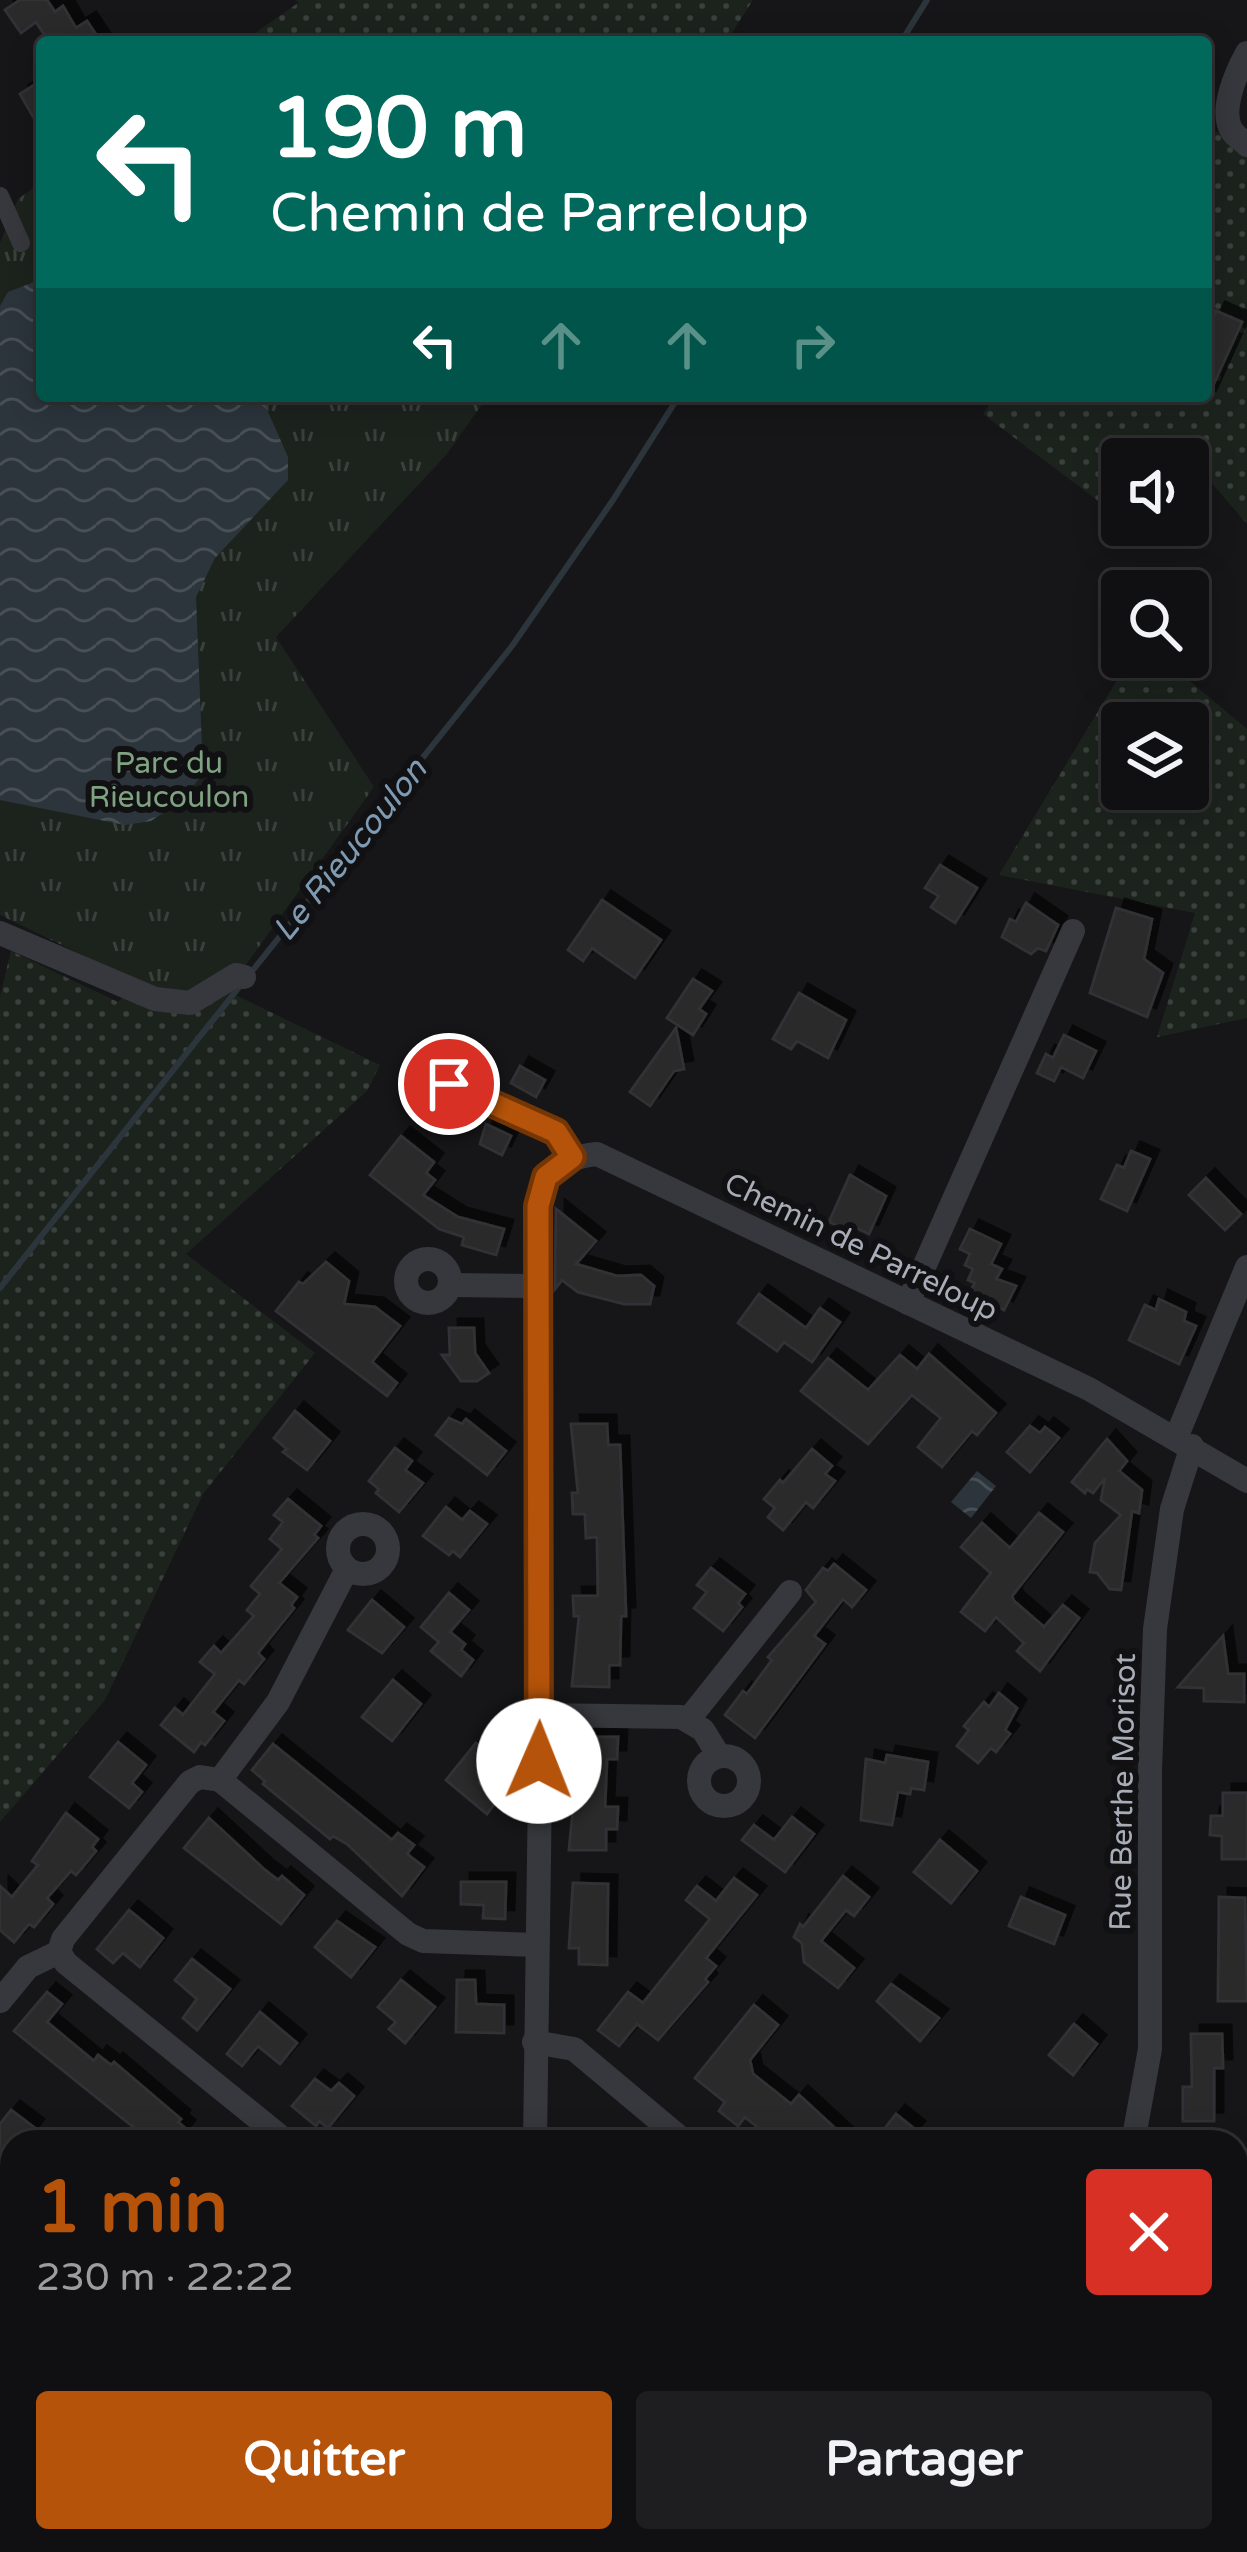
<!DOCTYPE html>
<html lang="fr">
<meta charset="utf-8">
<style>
body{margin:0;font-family:"Varela Round",sans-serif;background:#1e1e20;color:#f1f3f6;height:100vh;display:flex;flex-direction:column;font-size:45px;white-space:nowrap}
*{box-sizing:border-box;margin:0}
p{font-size:39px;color:#9c9d9f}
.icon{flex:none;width:66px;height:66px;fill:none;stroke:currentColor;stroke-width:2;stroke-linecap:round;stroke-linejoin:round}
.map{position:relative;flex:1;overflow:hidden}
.panel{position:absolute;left:0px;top:2130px;width:1248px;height:423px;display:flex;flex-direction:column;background:#101012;border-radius:36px 36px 0 0;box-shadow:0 6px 30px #0003,0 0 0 3px #303032}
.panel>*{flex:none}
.guide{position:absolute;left:36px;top:36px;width:1176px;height:366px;border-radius:12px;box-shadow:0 6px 30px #0003,0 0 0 3px #303032;background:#00695c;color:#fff;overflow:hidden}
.tools{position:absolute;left:1101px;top:438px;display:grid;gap:24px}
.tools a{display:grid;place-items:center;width:108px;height:108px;border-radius:12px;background:#101012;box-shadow:0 6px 30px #0003,0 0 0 3px #303032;font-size:60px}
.pin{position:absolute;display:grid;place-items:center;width:102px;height:102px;color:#fff;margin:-51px;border:6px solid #fff;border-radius:50%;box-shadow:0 3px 12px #0007}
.me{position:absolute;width:132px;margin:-66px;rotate:1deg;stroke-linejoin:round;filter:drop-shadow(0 0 9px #0008)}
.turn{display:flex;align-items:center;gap:42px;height:252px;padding:0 36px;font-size:54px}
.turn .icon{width:156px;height:156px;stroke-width:2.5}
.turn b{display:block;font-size:84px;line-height:102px}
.lanes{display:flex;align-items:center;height:114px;padding:0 36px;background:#0003;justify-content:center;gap:60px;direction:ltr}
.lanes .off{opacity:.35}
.round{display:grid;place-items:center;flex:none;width:126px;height:126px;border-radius:12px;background:#1e1e20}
.overview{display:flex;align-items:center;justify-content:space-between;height:204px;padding:0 36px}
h1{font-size:72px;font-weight:800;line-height:90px;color:#b45309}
.primary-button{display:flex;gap:24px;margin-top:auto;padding:24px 36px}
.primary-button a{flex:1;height:138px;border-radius:12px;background:#b45309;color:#fff;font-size:48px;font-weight:800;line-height:138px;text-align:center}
.primary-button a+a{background:#1e1e20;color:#f1f3f6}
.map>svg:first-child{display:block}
.grass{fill:url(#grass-dots);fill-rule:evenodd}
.park{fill:url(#park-tufts)}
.water{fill:url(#water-waves)}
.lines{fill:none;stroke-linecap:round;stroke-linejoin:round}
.stream{stroke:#2c353c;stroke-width:6}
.building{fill:#29292c;stroke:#303034;stroke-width:3;filter:url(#shadow)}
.pedestrian{stroke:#37383d;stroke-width:18}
.minor{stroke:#37383d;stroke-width:24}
.route-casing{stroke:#753606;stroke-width:30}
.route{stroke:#b45309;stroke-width:21}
.labels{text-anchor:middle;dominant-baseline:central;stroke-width:12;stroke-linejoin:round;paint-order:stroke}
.park-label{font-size:30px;fill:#7fa381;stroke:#111113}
.street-label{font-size:30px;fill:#a8adb8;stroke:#111113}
.water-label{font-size:33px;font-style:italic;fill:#7f9bb3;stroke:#111113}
</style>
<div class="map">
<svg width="1247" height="2552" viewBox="0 0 1247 2552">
<defs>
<pattern id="grass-dots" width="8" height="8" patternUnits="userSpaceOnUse" patternTransform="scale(3)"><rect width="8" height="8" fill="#1c231d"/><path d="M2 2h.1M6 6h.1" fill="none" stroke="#3a403c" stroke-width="1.8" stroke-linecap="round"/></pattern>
<pattern id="park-tufts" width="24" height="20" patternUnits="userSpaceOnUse" patternTransform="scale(3)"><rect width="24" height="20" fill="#1c231d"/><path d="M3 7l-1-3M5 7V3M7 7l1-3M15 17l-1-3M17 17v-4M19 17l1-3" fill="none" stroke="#3a403c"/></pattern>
<pattern id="water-waves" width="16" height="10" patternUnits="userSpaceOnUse" patternTransform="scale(3)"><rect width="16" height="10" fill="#2c353c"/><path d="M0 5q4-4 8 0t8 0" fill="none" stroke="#485056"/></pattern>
<filter id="shadow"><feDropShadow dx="9" dy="-9" stdDeviation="0" flood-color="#0009"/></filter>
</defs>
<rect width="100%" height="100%" fill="#161618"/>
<g class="grass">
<polygon points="296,0 753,0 726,42 242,42 298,3"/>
<polygon points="1206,129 1229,135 1247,153 1247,524 1191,459 1157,451 1149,459 1122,459 1122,488 1105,506 983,414 995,396 1206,396"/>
<path d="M 1131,657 L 1161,657 L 1247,729 L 1247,1018 L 1157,1037 L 1195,913 L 999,875 ZM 1188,723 L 1188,789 L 1122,789 L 1122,723 Z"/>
<polygon points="11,951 118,1002 124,996 227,991 380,1065 367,1091 186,1254 315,1353 203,1494 105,1700 0,1822 0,996"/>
</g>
<polygon class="park" points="42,182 42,396 488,396 446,455 276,637 374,787 227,991 173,999 0,915 0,243 18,199"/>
<g class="water">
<polygon points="42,279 42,396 261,396 288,457 288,480 215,558 196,597 203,773 183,800 151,821 125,825 0,800 0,306 8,292"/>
<polygon points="977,1471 996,1486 971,1518 951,1502"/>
</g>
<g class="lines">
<g class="stream">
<polyline points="901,42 927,0"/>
<polyline points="249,975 512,646 613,500 679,396"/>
<polyline points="0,1288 240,986"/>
</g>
</g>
<g class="building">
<polygon points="20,0 47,0 55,12 63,6 76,28 87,21 101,42 49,42 36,22 21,33 5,10"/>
<polygon points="42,80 42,132 20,94"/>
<polygon points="1216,311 1242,322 1206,401 1206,334"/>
<polygon points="940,865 977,888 955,923 931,907 939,896 925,888"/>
<polygon points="602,900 661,940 635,978 592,948 583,961 568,950"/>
<polygon points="1026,903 1058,925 1046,951 1038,948 1031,954 1002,937 1010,919 1016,922"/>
<polygon points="1116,908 1152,919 1144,959 1163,973 1147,1017 1090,993"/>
<polygon points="693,979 712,991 699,1009 706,1014 693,1035 667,1018"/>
<polygon points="799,993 846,1020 828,1058 797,1041 791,1049 773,1039"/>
<polygon points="676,1028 684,1069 674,1071 650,1106 630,1092"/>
<polygon points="1064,1035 1096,1051 1083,1078 1061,1067 1054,1081 1037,1073 1046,1054 1053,1058"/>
<polygon points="520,1066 545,1080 536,1097 511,1083"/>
<polygon points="486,1124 511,1136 502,1155 480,1144"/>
<polygon points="401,1136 434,1162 426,1173 435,1180 423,1195 458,1217 504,1229 496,1255 462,1245 464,1237 439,1229 370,1175"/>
<polygon points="1131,1151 1150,1159 1127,1211 1101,1199 1117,1165 1124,1168"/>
<polygon points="850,1175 886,1196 869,1234 852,1226 850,1231 829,1222"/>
<polygon points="1206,1178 1241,1214 1225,1230 1189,1195"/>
<polygon points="556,1209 596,1241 576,1264 617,1276 641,1275 654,1286 650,1304 624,1304 578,1292 562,1280 555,1289"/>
<polygon points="970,1229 1001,1244 991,1264 1002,1269 996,1279 1016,1286 1004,1310 969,1293 975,1283 968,1280 973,1269 965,1265 970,1254 960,1249"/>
<polygon points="326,1262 349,1281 344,1304 375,1307 400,1326 372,1362 397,1383 387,1396 276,1311 299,1282 303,1284"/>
<polygon points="759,1294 806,1328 820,1308 840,1322 812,1362 784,1342 777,1351 738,1323"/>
<polygon points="1159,1299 1186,1312 1184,1321 1196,1326 1179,1364 1129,1340 1145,1305 1156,1310"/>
<polygon points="449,1328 474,1328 475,1353 489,1373 477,1381 461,1381 442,1355 450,1355"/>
<polygon points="929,1354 996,1413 977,1435 972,1431 942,1467 918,1447 941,1418 912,1395 868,1444 801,1391 828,1358 868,1390 900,1355 917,1369"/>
<polygon points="295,1411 330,1441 307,1470 283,1452 287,1449 274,1438"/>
<polygon points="449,1418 462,1424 466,1419 506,1451 487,1475 436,1435"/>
<polygon points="571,1424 607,1424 608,1445 620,1445 626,1616 621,1616 620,1665 609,1665 609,1687 572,1686 579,1616 574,1616 573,1596 598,1596 597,1537 586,1538 585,1514 573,1514 572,1493 578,1493"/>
<polygon points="1030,1426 1040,1433 1045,1427 1059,1438 1030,1472 1007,1452"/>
<polygon points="1107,1439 1127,1461 1119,1471 1142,1490 1139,1513 1132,1511 1121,1590 1110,1589 1097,1573 1090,1572 1095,1543 1121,1515 1101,1500 1105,1478 1093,1493 1087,1489 1085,1493 1072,1482"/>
<polygon points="395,1448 412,1461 405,1470 423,1483 399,1512 376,1493 379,1489 369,1481"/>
<polygon points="812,1449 832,1466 825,1474 835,1481 813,1508 806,1502 783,1530 768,1517 775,1508 764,1499 780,1480 783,1483"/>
<polygon points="288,1499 321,1526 314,1535 318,1538 279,1583 297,1597 291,1605 294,1608 258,1653 264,1659 244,1684 239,1680 213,1712 224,1721 205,1745 201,1742 194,1752 161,1725 175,1708 183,1715 215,1674 200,1662 214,1646 221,1653 254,1616 247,1610 260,1594 251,1586 282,1549 270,1539 283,1522 274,1515"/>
<polygon points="446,1507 462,1520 470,1511 487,1524 460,1557 453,1551 449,1555 423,1536"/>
<polygon points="1039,1513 1063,1532 1012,1596 1014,1601 1044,1627 1063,1605 1079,1618 1040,1671 1017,1651 1024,1643 996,1617 985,1631 961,1612 991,1573 961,1547 982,1523 1010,1548"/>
<polygon points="834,1564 866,1590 852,1607 843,1599 814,1636 825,1644 755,1738 725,1715 743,1691 747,1694 772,1660 768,1657 816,1602 806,1590 823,1568 828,1571"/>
<polygon points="711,1568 745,1594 738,1603 742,1607 723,1631 694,1608 707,1592 697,1585"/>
<polygon points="449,1593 469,1610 450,1632 465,1644 461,1650 473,1660 461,1676 431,1651 439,1642 421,1627"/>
<polygon points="372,1600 404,1627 382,1653 348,1630"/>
<polygon points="1223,1636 1228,1674 1244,1674 1244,1702 1204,1701 1204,1688 1178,1687"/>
<polygon points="393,1680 421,1704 392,1741 362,1717"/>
<polygon points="999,1693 1017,1708 1005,1730 1010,1734 996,1752 991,1748 978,1763 957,1746 969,1730 964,1726 984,1702 989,1707"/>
<polygon points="577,1737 618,1737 617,1759 607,1759 605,1807 618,1807 617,1829 606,1829 606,1850 569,1850 576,1779 570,1779 571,1747 577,1747"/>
<polygon points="118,1742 146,1765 132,1783 142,1792 129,1808 90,1777"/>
<polygon points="476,1743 497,1761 478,1783 498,1799 487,1814 446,1780"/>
<polygon points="273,1744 392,1840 398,1833 414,1845 407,1854 424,1867 402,1896 347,1844 333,1836 330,1839 263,1784 265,1781 252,1770"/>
<polygon points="887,1755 928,1762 924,1790 911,1788 910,1794 898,1792 892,1825 861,1820 866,1759 885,1763"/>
<polygon points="1223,1793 1247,1793 1247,1859 1222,1859 1222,1836 1210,1835 1211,1816 1223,1816"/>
<polygon points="66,1813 98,1839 92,1847 96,1851 76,1875 71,1871 47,1898 53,1904 34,1927 29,1924 14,1942 0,1930 0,1886 12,1897 38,1865 32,1861"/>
<polygon points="792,1817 814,1834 785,1872 742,1840 754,1825 774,1840"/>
<polygon points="209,1818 265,1870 278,1880 282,1876 304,1895 281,1924 184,1848"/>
<polygon points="940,1840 977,1871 951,1903 914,1872"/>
<polygon points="843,1876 869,1897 854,1916 846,1910 821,1941 854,1968 838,1988 804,1962 802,1943 794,1937 800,1924 803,1927"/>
<polygon points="734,1878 757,1895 706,1958 716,1966 705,1979 708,1982 658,2040 637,2024 619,2046 598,2030 628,1992 643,2003 710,1919 686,1900 697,1886 716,1901"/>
<polygon points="461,1882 506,1882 505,1919 483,1918 484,1905 461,1904"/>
<polygon points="573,1883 608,1884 607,1965 579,1964 579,1948 569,1948"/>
<polygon points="1021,1897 1065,1915 1054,1944 1009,1926"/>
<polygon points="1219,1897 1245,1898 1247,2001 1218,2001"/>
<polygon points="129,1910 163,1938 140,1967 123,1953 113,1963 97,1949"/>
<polygon points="337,1921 375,1947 351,1977 315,1947"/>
<polygon points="192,1959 230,1989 197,2030 183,2018 197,1999 175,1980"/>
<polygon points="401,1980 435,2007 405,2043 389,2029 396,2022 378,2007"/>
<polygon points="457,1980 475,1980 476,2004 504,2005 504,2033 456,2032"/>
<polygon points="891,1984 939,2018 920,2041 877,2001"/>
<polygon points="47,1992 62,2004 47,2022 94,2061 98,2055 111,2065 114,2062 181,2119 178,2122 186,2129 176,2142 152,2142 14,2031"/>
<polygon points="754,2005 778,2025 750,2060 753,2074 791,2104 799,2095 850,2142 776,2142 745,2117 738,2126 719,2111 725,2102 695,2078"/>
<polygon points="260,2012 297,2043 280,2064 258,2046 242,2066 227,2054"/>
<polygon points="1074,2024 1097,2044 1073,2075 1049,2055"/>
<polygon points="1191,2034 1222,2034 1223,2068 1214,2068 1214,2121 1183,2121 1183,2087 1192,2087"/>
<polygon points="315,2079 331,2091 339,2083 354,2096 328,2128 319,2121 316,2126 292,2106"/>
<polygon points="11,2110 35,2128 24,2142 12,2142 12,2157 0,2172 0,2124"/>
<polygon points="896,2114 916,2130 906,2142 874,2142"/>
</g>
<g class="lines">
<polyline class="pedestrian" points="0,196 21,243"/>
<g class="minor">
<path d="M 1247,53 C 1237,71 1219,110 1232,131 C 1236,137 1242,140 1247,145"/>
<polyline points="0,933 155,999 190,1003 236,975 244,977"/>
<polyline points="449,1084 556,1132 572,1157"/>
<circle cx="428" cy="1281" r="22"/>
<polyline points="450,1285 537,1286"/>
<polyline points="908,1303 1073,931"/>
<polyline points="1176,1438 1247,1267"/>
<circle cx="363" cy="1549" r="25"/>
<polyline points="541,1715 681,1717 703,1730 719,1756"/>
<polyline points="688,1720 790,1592"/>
<circle cx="724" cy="1781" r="25"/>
<polyline points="220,1780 278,1702 347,1569"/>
<polyline points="0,2001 28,1967 59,1952"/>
<polyline points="534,2042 574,2049 685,2142"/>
<polyline points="287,2142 66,1963 59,1952 63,1939 190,1782 200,1777 220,1780 408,1934 423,1941 535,1945"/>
<path d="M 535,2142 L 541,1715 L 538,1206 C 549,1168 557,1159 597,1154 L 1089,1389 L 1247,1481"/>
<polyline points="1133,2142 1150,2049 1150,1771 1155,1629 1172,1509 1192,1446"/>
<polyline points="1236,2421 1247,2422"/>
<polyline points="627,2541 637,2552"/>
<polyline points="355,2552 371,2541"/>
<polyline points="589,2552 602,2541"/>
<polyline points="1060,2552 1061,2541"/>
</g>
</g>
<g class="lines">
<g class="route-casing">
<polyline id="route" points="449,1084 556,1132 572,1157 546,1177 538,1206 539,1761"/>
</g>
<use href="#route" class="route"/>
</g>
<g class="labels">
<g class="park-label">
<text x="169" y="763">Parc du<tspan x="169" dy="34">Rieucoulon</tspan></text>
</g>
<g class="street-label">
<text transform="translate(861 1247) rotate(26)">Chemin de Parreloup</text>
<text transform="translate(1123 1792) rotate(-89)">Rue Berthe Morisot</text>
</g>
<g class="water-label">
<text transform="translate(350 850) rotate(-51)">Le Rieucoulon</text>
</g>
</g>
</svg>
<div class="tools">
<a><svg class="icon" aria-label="sound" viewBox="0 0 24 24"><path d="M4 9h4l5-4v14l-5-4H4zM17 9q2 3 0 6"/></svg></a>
<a><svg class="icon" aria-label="search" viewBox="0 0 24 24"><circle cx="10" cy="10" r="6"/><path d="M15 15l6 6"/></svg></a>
<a><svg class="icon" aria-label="layers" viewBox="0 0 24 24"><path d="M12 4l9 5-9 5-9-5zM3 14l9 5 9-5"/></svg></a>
</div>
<div class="pin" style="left:449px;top:1084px;background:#d93025"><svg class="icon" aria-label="arrive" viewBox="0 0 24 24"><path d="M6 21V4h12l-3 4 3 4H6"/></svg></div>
<svg class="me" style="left:539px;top:1761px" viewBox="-20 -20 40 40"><circle r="19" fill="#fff"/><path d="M0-13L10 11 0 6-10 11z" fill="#b45309"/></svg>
<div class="guide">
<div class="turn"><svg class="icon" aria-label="left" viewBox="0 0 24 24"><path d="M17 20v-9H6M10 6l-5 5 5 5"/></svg><div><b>190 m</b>Chemin de Parreloup</div></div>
<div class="lanes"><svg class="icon" aria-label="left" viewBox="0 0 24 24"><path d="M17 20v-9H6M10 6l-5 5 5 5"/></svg><svg class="icon off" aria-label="ahead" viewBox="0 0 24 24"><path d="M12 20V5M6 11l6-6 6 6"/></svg><svg class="icon off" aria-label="ahead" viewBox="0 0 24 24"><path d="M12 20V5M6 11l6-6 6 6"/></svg><svg class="icon off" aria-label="right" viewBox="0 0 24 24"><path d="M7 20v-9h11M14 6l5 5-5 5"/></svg></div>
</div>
<section class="panel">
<div class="overview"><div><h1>1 min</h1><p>230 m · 22:22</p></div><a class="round" style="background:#d93025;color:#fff"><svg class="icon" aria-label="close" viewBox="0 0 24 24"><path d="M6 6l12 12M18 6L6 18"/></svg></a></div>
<div class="primary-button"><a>Quitter</a><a>Partager</a></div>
</section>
</div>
